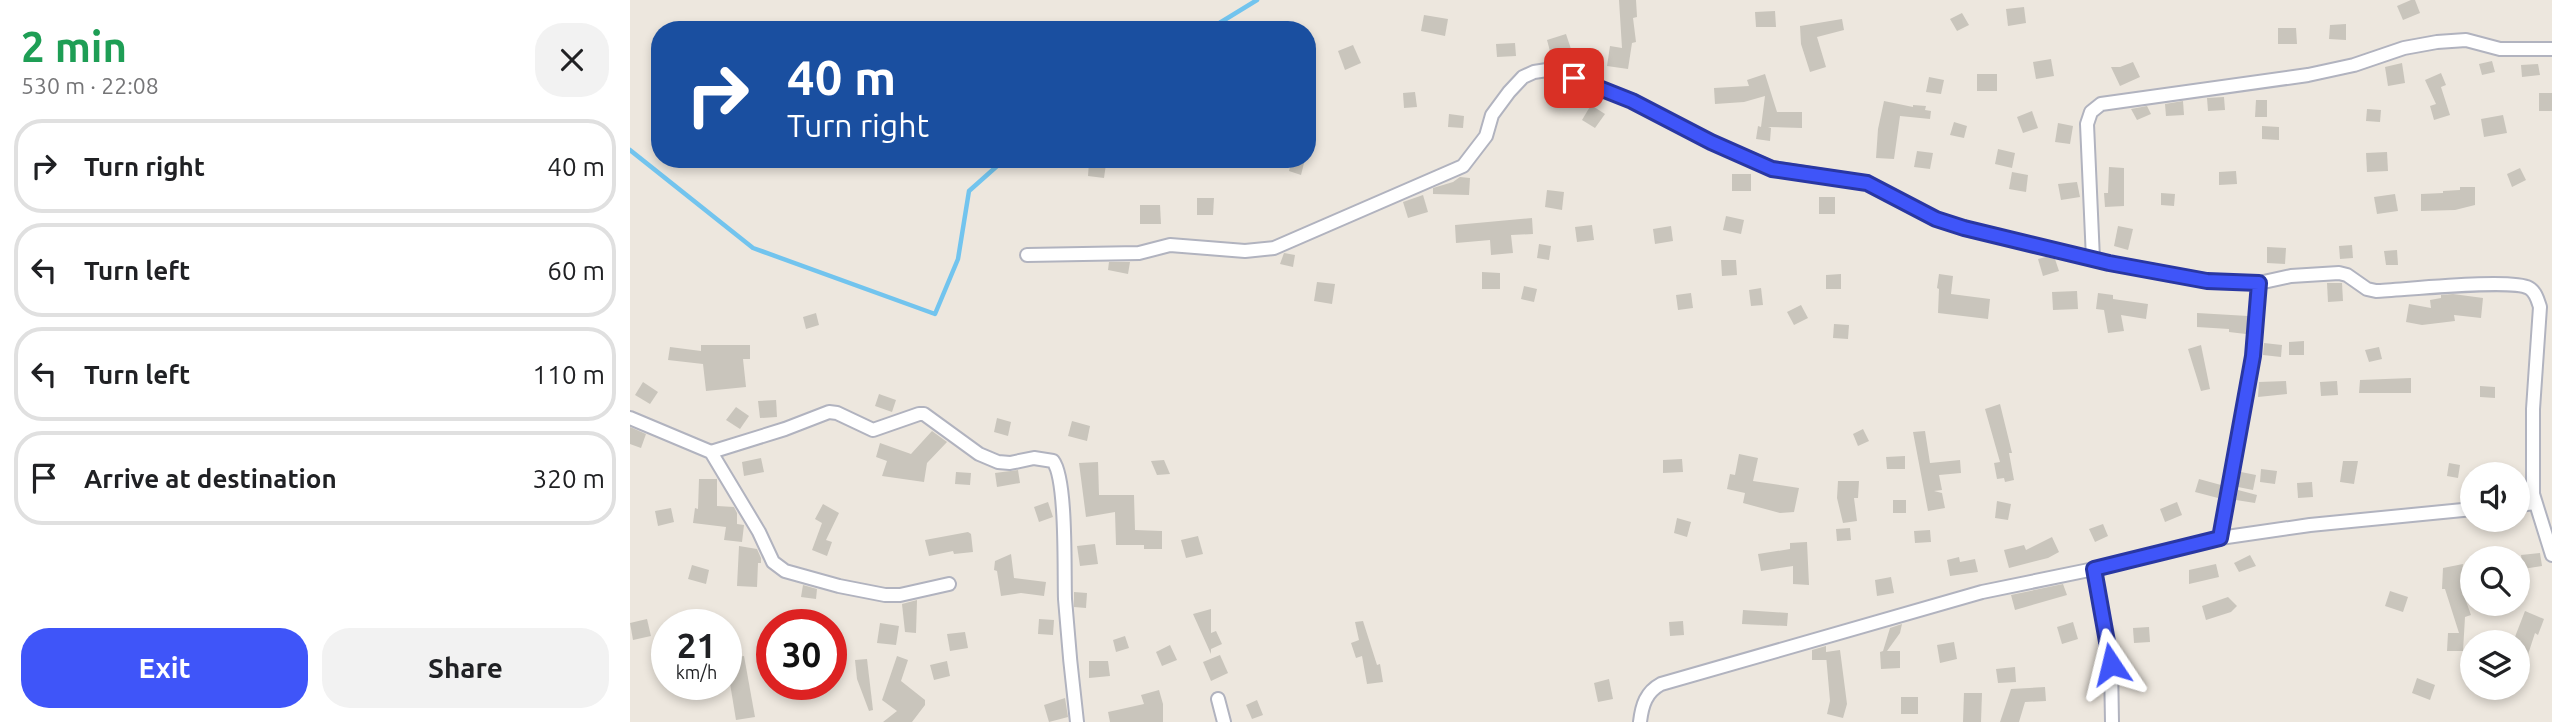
<!DOCTYPE html>
<meta charset="utf-8">
<style>
body{margin:0;font-family:Ubuntu,sans-serif;background:#f2f2f2;color:#202124;height:100vh;display:flex;flex-direction:column;font-size:26px;white-space:nowrap}
*{box-sizing:border-box;margin:0}
p{font-size:23px;color:#757577}
.icon{flex:none;width:38px;height:38px;fill:none;stroke:currentColor;stroke-width:2;stroke-linecap:round;stroke-linejoin:round}
.map{position:relative;flex:1;overflow:hidden}
.sheet{display:flex;flex-direction:column;background:#fff;width:630px}
.sheet>*{flex:none}
.guide{position:absolute;left:21px;top:21px;width:665px;height:147px;border-radius:28px;box-shadow:0 4px 10px #0003;background:#1a4fa0;color:#fff;overflow:hidden}
.controls{position:absolute;left:1830px;top:462px;display:grid;gap:14px}
.controls a{display:grid;place-items:center;width:70px;height:70px;border-radius:50%;background:#fff;box-shadow:0 4px 10px #0003;font-size:35px}
.speed{position:absolute;left:21px;top:609px;display:flex;gap:14px;font-size:35px;font-weight:700;text-align:center}
.speed>*{display:grid;place-content:center;width:91px;height:91px;border-radius:50%;background:#fff;box-shadow:0 4px 10px #0003;line-height:1}
.speed small{font-size:18px;font-weight:400}
.speed .limit{border:10px solid #d22;background:#fff;color:#111}
.pin{position:absolute;display:grid;place-items:center;width:60px;height:60px;color:#fff;margin:-30px;border-radius:14px;box-shadow:0 4px 10px #0006}
.me{position:absolute;width:77px;margin:-38px;rotate:350deg;stroke-linejoin:round;filter:drop-shadow(0 0 5px #0008)}
.turn{display:flex;align-items:center;gap:24px;height:147px;padding:0 21px;font-size:32px}
.turn .icon{width:91px;height:91px;stroke-width:2.5}
.turn b{display:block;font-size:49px;line-height:60px}
.round{display:grid;place-items:center;flex:none;width:74px;height:74px;border-radius:28px;background:#f2f2f2}
.head{display:flex;align-items:center;justify-content:space-between;height:119px;padding:0 21px}
h1{font-size:42px;font-weight:700;line-height:52px;color:#1e9e55}
.cta{display:flex;gap:14px;margin-top:auto;padding:14px 21px}
.cta a{flex:1;height:80px;border-radius:28px;background:#3f55f9;color:#fff;font-size:28px;font-weight:700;line-height:80px;text-align:center}
.cta a+a{background:#f2f2f2;color:#202124}
ul{padding:0;list-style:none}
li{display:flex;align-items:center;gap:21px;height:94px;margin:0 14px 10px;padding:0 7px;border:4px solid #e0e0e0;border-radius:28px}
li div{flex:1}
li b{display:block;font-size:26px}
li em{font-style:normal}
main{display:flex;flex:1;min-height:0}
.map>svg:first-child{display:block}
.lines{fill:none;stroke-linecap:round;stroke-linejoin:round}
.stream{stroke:#72c4ee;stroke-width:4.5}
.building{fill:#c9c5bc}
.minor-casing{stroke:#b1b3bf;stroke-width:16}
.minor{stroke:#fff;stroke-width:12}
.route-casing{stroke:#2937a2;stroke-width:18}
.route{stroke:#3f55f9;stroke-width:12}
</style>
<main>
<section class="sheet">
<div class="head"><div><h1>2 min</h1><p>530 m · 22:08</p></div><a class="round"><svg class="icon" aria-label="close" viewBox="0 0 24 24"><path d="M6 6l12 12M18 6L6 18"/></svg></a></div>
<ul>
<li><svg class="icon" aria-label="right" viewBox="0 0 24 24"><path d="M7 20v-9h11M14 6l5 5-5 5"/></svg><div><b>Turn right</b></div><em>40 m</em></li>
<li><svg class="icon" aria-label="left" viewBox="0 0 24 24"><path d="M17 20v-9H6M10 6l-5 5 5 5"/></svg><div><b>Turn left</b></div><em>60 m</em></li>
<li><svg class="icon" aria-label="left" viewBox="0 0 24 24"><path d="M17 20v-9H6M10 6l-5 5 5 5"/></svg><div><b>Turn left</b></div><em>110 m</em></li>
<li><svg class="icon" aria-label="arrive" viewBox="0 0 24 24"><path d="M6 21V4h12l-3 4 3 4H6"/></svg><div><b>Arrive at destination</b></div><em>320 m</em></li>
</ul>
<div class="cta"><a>Exit</a><a>Share</a></div>
</section>
<div class="map">
<svg width="1922" height="722" viewBox="0 0 1922 722">
<rect width="100%" height="100%" fill="#ede7de"/>
<g class="lines">
<g class="stream">
<polyline points="578,30 627,0"/>
<polyline points="0,150 123,248 305,314 328,259 339,191 375,159"/>
</g>
</g>
<g class="building">
<polygon points="989,0 1006,0 1007,17 1003,18 1006,42 1002,43 998,69 977,66 980,46 992,48"/>
<polygon points="1781,0 1785,0 1790,13 1773,20 1767,6"/>
<polygon points="1394,7 1396,23 1378,26 1376,9"/>
<polygon points="1145,11 1146,27 1126,27 1125,12"/>
<polygon points="1332,13 1339,25 1327,31 1320,19"/>
<polygon points="794,15 818,19 815,36 791,31"/>
<polygon points="1212,19 1214,30 1187,37 1196,67 1180,72 1171,44 1170,26"/>
<polygon points="1716,24 1716,40 1699,39 1700,25"/>
<polygon points="1648,28 1666,28 1667,44 1648,44"/>
<polygon points="936,34 941,49 921,55 917,40"/>
<polygon points="885,43 886,56 867,57 866,44"/>
<polygon points="723,45 731,63 715,70 708,51"/>
<polygon points="1421,59 1424,76 1406,79 1403,62"/>
<polygon points="1862,61 1865,72 1852,75 1849,64"/>
<polygon points="1503,62 1510,77 1490,86 1481,67 1490,67"/>
<polygon points="1772,63 1775,83 1758,86 1755,67"/>
<polygon points="1908,64 1910,75 1892,77 1891,65"/>
<polygon points="1811,73 1816,85 1811,87 1820,115 1804,120 1800,106 1806,104 1795,80"/>
<polygon points="1135,74 1147,112 1172,112 1172,128 1138,127 1141,128 1140,141 1126,139 1128,126 1131,127 1135,96 1114,102 1085,104 1084,88 1119,86 1117,80"/>
<rect x="1347" y="74" width="20" height="17"/>
<polygon points="1299,77 1314,80 1311,94 1296,92"/>
<polygon points="917,79 929,81 950,89 944,99 915,85"/>
<polygon points="785,92 787,107 774,108 773,93"/>
<rect x="1909" y="93" width="13" height="18"/>
<polygon points="1594,97 1595,110 1578,111 1577,98"/>
<polygon points="1626,100 1637,100 1637,117 1625,117"/>
<polygon points="1254,101 1283,107 1283,105 1296,106 1295,110 1301,111 1300,119 1270,116 1264,159 1246,158 1248,129"/>
<polygon points="1553,101 1554,115 1536,116 1535,104"/>
<polygon points="961,105 975,114 965,128 952,120"/>
<polygon points="1517,106 1521,114 1507,120 1501,109"/>
<polygon points="1737,109 1751,110 1750,122 1736,121"/>
<polygon points="1402,111 1408,128 1393,133 1387,117"/>
<polygon points="819,114 834,116 833,128 818,127"/>
<polygon points="1873,115 1877,133 1854,137 1851,119"/>
<polygon points="1324,122 1337,126 1334,138 1320,135"/>
<polygon points="1428,123 1443,126 1440,144 1425,142"/>
<polygon points="1632,126 1649,127 1649,140 1632,139"/>
<polygon points="1368,149 1385,153 1382,168 1365,164"/>
<polygon points="1287,151 1303,153 1300,169 1284,167"/>
<polygon points="1757,152 1758,171 1737,172 1736,153"/>
<polygon points="662,159 675,159 671,175 659,171"/>
<polygon points="459,162 476,164 474,178 458,176"/>
<polygon points="1479,167 1494,168 1494,206 1475,207 1474,193 1478,193"/>
<polygon points="1890,168 1896,180 1882,187 1877,174"/>
<polygon points="1606,171 1607,184 1589,185 1589,172"/>
<polygon points="1382,172 1398,175 1396,192 1379,189"/>
<rect x="1102" y="174" width="19" height="17"/>
<polygon points="830,177 840,178 839,195 803,194 803,188 823,182"/>
<polygon points="1447,182 1450,197 1431,200 1428,184"/>
<polygon points="1830,187 1845,187 1845,205 1825,210 1791,211 1791,194 1813,193 1813,191 1830,190"/>
<polygon points="917,190 934,192 932,210 915,207"/>
<polygon points="1531,193 1545,194 1544,206 1531,205"/>
<polygon points="1765,194 1768,211 1747,214 1744,197"/>
<polygon points="793,195 798,212 778,218 773,202"/>
<rect x="1189" y="197" width="16" height="17"/>
<polygon points="567,198 584,198 583,215 567,215"/>
<polygon points="510,205 530,205 531,224 510,224"/>
<polygon points="1096,216 1114,220 1111,234 1093,230"/>
<polygon points="902,218 903,234 881,235 883,253 861,255 860,240 826,243 825,225"/>
<polygon points="962,225 964,240 947,242 945,227"/>
<polygon points="1041,226 1043,241 1025,244 1023,229"/>
<polygon points="1488,226 1503,229 1498,250 1484,246"/>
<polygon points="909,244 921,246 919,260 907,258"/>
<polygon points="1722,245 1723,258 1710,259 1709,246"/>
<polygon points="1637,247 1656,248 1655,264 1637,263"/>
<polygon points="1767,250 1768,265 1756,265 1754,251"/>
<polygon points="654,253 665,255 663,267 650,264"/>
<polygon points="1416,257 1425,259 1429,271 1413,276 1408,259"/>
<polygon points="1091,260 1106,260 1107,275 1092,276"/>
<polygon points="479,262 500,262 498,274 478,270"/>
<polygon points="852,272 870,273 870,289 852,289"/>
<polygon points="1211,274 1211,289 1196,289 1196,275"/>
<polygon points="1309,274 1323,276 1321,294 1360,299 1358,319 1308,313 1309,289 1307,288"/>
<polygon points="687,282 705,284 702,304 684,301"/>
<polygon points="1697,283 1712,283 1713,301 1698,302"/>
<polygon points="894,286 907,289 904,302 891,299"/>
<polygon points="1131,288 1133,305 1121,306 1119,290"/>
<polygon points="1447,291 1448,309 1423,310 1422,292"/>
<polygon points="1061,293 1063,308 1048,310 1046,295"/>
<polygon points="1468,293 1483,295 1483,299 1518,304 1516,319 1491,315 1494,331 1478,333 1474,310 1466,309"/>
<polygon points="1823,294 1853,298 1851,318 1824,315 1825,321 1792,325 1776,322 1779,304 1801,308 1800,300 1811,298 1811,295"/>
<polygon points="1171,305 1178,318 1164,325 1157,312"/>
<polygon points="186,313 189,325 176,329 173,317"/>
<polygon points="1567,313 1618,316 1616,334 1599,332 1599,329 1567,327"/>
<polygon points="1204,324 1219,325 1218,339 1203,338"/>
<polygon points="1674,341 1674,355 1659,355 1659,342"/>
<polygon points="1634,343 1652,345 1651,357 1633,355"/>
<polygon points="71,345 120,345 120,359 113,359 116,387 76,391 73,364 38,360 40,347 71,351"/>
<polygon points="1571,345 1580,389 1571,391 1558,349"/>
<polygon points="1749,347 1752,359 1739,362 1735,350"/>
<polygon points="1781,378 1781,393 1729,393 1730,380"/>
<polygon points="1656,381 1657,394 1628,397 1629,382"/>
<polygon points="1707,381 1708,395 1691,396 1690,382"/>
<polygon points="13,382 28,392 20,404 5,395"/>
<polygon points="1850,386 1865,387 1865,398 1850,397"/>
<polygon points="249,394 266,400 262,412 245,406"/>
<polygon points="146,400 147,417 130,418 128,401"/>
<polygon points="1370,404 1382,453 1379,453 1384,480 1375,482 1374,478 1367,479 1364,463 1370,462 1355,409"/>
<polygon points="106,407 119,416 110,429 96,420"/>
<polygon points="367,418 381,422 378,436 364,432"/>
<polygon points="442,421 460,426 457,441 438,436"/>
<polygon points="0,427 16,434 11,448 0,444"/>
<polygon points="1233,429 1239,441 1228,446 1223,434"/>
<polygon points="302,431 317,442 297,463 294,482 252,476 257,461 246,457 250,443 281,454"/>
<polygon points="1295,431 1300,463 1330,460 1331,473 1309,475 1312,490 1304,491 1312,493 1315,508 1298,511 1283,432"/>
<polygon points="1109,454 1128,458 1123,481 1169,488 1164,512 1150,513 1113,503 1115,493 1097,489 1100,474 1105,475"/>
<polygon points="1275,456 1275,469 1257,469 1256,457"/>
<polygon points="131,458 134,472 114,476 112,462"/>
<polygon points="1052,459 1053,472 1033,473 1033,460"/>
<polygon points="534,460 540,474 527,475 521,461"/>
<polygon points="1713,461 1728,461 1724,484 1710,482"/>
<polygon points="468,462 469,495 504,495 505,530 532,531 532,549 514,549 514,545 486,545 485,512 456,517 449,463"/>
<polygon points="1819,463 1830,465 1828,478 1817,476"/>
<polygon points="1631,469 1647,471 1645,484 1630,482"/>
<polygon points="388,470 390,483 367,487 365,473"/>
<polygon points="326,472 341,473 340,485 325,484"/>
<polygon points="1611,472 1626,475 1623,490 1608,487"/>
<polygon points="69,479 87,479 87,506 104,507 107,513 107,524 114,525 112,542 94,540 96,527 63,523 65,508 68,509"/>
<polygon points="1569,479 1591,485 1588,498 1565,492"/>
<polygon points="1208,481 1229,481 1228,498 1224,498 1227,521 1213,523 1207,498"/>
<polygon points="1682,482 1683,497 1668,498 1667,483"/>
<polygon points="1608,490 1627,495 1625,503 1606,500"/>
<rect x="1263" y="500" width="13" height="13"/>
<polygon points="1367,501 1381,504 1378,520 1365,518"/>
<polygon points="418,502 423,517 409,522 404,507"/>
<polygon points="1547,502 1552,515 1535,522 1530,509"/>
<polygon points="193,504 209,513 196,540 202,542 197,556 182,550 192,523 185,519"/>
<polygon points="41,508 44,522 28,526 25,511"/>
<polygon points="1047,518 1061,522 1057,537 1044,533"/>
<polygon points="1473,524 1478,536 1465,542 1459,529"/>
<polygon points="1220,528 1221,540 1207,541 1206,529"/>
<polygon points="1300,530 1301,542 1285,543 1284,531"/>
<polygon points="338,532 341,534 343,552 324,554 323,551 299,556 295,540"/>
<polygon points="568,536 573,554 556,558 551,540"/>
<polygon points="1422,537 1429,552 1418,558 1379,568 1374,550 1394,545 1396,550"/>
<polygon points="1177,542 1179,585 1163,584 1163,566 1131,571 1128,554 1160,549 1160,543"/>
<polygon points="465,544 468,564 450,566 447,546"/>
<polygon points="109,546 127,549 131,558 131,563 128,563 127,587 107,586"/>
<polygon points="1910,553 1912,566 1893,569 1891,555"/>
<polygon points="381,554 384,578 416,582 414,596 391,593 371,596 367,571 364,570 365,561"/>
<polygon points="1620,555 1626,566 1609,572 1604,563"/>
<polygon points="1329,557 1330,562 1345,559 1348,572 1320,576 1317,560"/>
<polygon points="1586,564 1589,577 1559,584 1559,570"/>
<polygon points="1833,564 1831,587 1841,615 1835,617 1833,651 1817,651 1818,633 1829,633 1815,589 1812,589 1813,568"/>
<polygon points="62,565 79,570 76,584 58,579"/>
<polygon points="1261,577 1264,593 1247,596 1245,580"/>
<polygon points="1433,584 1437,595 1385,610 1381,595"/>
<polygon points="173,585 187,589 186,599 171,597"/>
<polygon points="1760,591 1778,597 1773,612 1755,606"/>
<polygon points="444,592 457,593 456,608 444,607"/>
<polygon points="1598,597 1607,606 1601,612 1576,620 1572,606"/>
<polygon points="287,600 286,633 275,632 272,604"/>
<polygon points="581,609 581,633 586,631 592,644 581,649 581,654 563,614"/>
<polygon points="1113,610 1158,613 1157,626 1112,624"/>
<polygon points="1895,611 1914,619 1908,635 1905,633 1891,676 1888,676 1888,642 1883,642"/>
<polygon points="17,619 21,636 3,640 0,623"/>
<polygon points="409,619 424,620 423,635 408,634"/>
<polygon points="733,621 747,665 750,664 753,682 737,684 732,656 726,658 721,643 729,640 725,622"/>
<polygon points="1053,621 1054,635 1040,636 1039,622"/>
<polygon points="1443,622 1448,639 1432,644 1427,627"/>
<polygon points="250,623 269,626 266,645 247,643"/>
<polygon points="1272,624 1270,633 1257,651 1270,651 1270,668 1251,669 1250,652 1253,651 1260,628"/>
<polygon points="1519,627 1520,642 1504,643 1503,628"/>
<polygon points="335,632 338,648 320,651 317,634"/>
<polygon points="495,636 499,648 486,652 483,640"/>
<polygon points="1324,642 1327,659 1310,663 1307,645"/>
<polygon points="540,645 547,660 532,666 526,652"/>
<polygon points="1196,646 1196,652 1210,650 1217,704 1213,718 1197,714 1200,701 1196,655 1197,660 1182,660 1182,650"/>
<polygon points="590,655 598,673 581,681 573,662"/>
<polygon points="114,656 125,717 106,720 96,659"/>
<polygon points="267,656 278,660 271,681 295,700 295,705 282,722 253,722 267,711 252,700"/>
<polygon points="237,659 243,710 239,711 227,679 225,660"/>
<polygon points="317,661 320,676 304,680 300,665"/>
<polygon points="459,661 478,661 480,676 459,678"/>
<polygon points="1385,667 1386,682 1368,683 1366,669"/>
<polygon points="1787,678 1805,685 1800,700 1782,693"/>
<polygon points="979,679 983,699 968,702 964,683"/>
<polygon points="1415,687 1416,701 1395,702 1389,722 1370,722 1381,689"/>
<polygon points="529,690 533,704 533,722 480,722 478,712 514,704 511,695"/>
<polygon points="1334,693 1352,693 1351,722 1333,722"/>
<rect x="1271" y="697" width="17" height="17"/>
<polygon points="435,698 438,717 419,722 414,705"/>
<polygon points="627,700 633,715 622,719 616,705"/>
</g>
<g class="lines">
<g class="minor-casing">
<g id="minor">
<path d="M 397,255 L 509,253 L 540,245 L 615,251 L 644,248 L 833,166 L 856,136 L 862,115 L 879,92 L 893,77 L 904,72 L 917,70 L 932,73 L 1002,101 L 1081,142 L 1142,168 L 1237,183 L 1306,219 L 1334,228 L 1479,263 L 1577,281 L 1629,283 L 1661,276 L 1709,273 L 1717,275 L 1737,289 L 1746,291 C 1773,290 1881,278 1899,288 C 1906,292 1908,301 1910,307 L 1903,409 L 1903,494 L 1922,555"/>
<polyline points="1463,259 1457,124 1461,112 1471,104 1678,75 1724,65 1774,48 1807,42 1836,40 1870,49 1922,49"/>
<polyline points="0,418 81,452 129,532 143,562 155,571 209,586 255,595 270,595 319,584"/>
<path d="M 81,452 L 155,429 L 199,412 L 207,413 L 243,430 L 289,414 L 294,414 L 349,454 L 368,462 L 380,463 L 404,458 L 423,461 C 437,479 434,571 435,599 C 438,640 442,681 447,722"/>
<polyline points="1888,505 1905,503"/>
<polyline points="1590,538 1623,356 1629,283"/>
<polyline points="1464,569 1481,664 1482,722"/>
<polyline points="588,699 594,722"/>
<path d="M 1010,722 C 1012,705 1016,692 1031,684 L 1352,592 L 1464,569 L 1590,538 L 1680,525 L 1843,509"/>
</g>
</g>
<use href="#minor" class="minor"/>
</g>
<g class="lines">
<g class="route-casing">
<polyline id="route" points="944,78 1002,101 1081,142 1142,169 1237,183 1306,219 1334,228 1479,263 1577,281 1629,283 1623,356 1590,538 1464,569 1481,664"/>
</g>
<use href="#route" class="route"/>
</g>
</svg>
<div class="controls">
<a><svg class="icon" aria-label="sound" viewBox="0 0 24 24"><path d="M4 9h4l5-4v14l-5-4H4zM17 9q2 3 0 6"/></svg></a>
<a><svg class="icon" aria-label="search" viewBox="0 0 24 24"><circle cx="10" cy="10" r="6"/><path d="M15 15l6 6"/></svg></a>
<a><svg class="icon" aria-label="layers" viewBox="0 0 24 24"><path d="M12 4l9 5-9 5-9-5zM3 14l9 5 9-5"/></svg></a>
</div>
<div class="speed"><div>21<small>km/h</small></div><div class="limit">30</div></div>
<div class="pin" style="left:944px;top:78px;background:#d93025"><svg class="icon" aria-label="arrive" viewBox="0 0 24 24"><path d="M6 21V4h12l-3 4 3 4H6"/></svg></div>
<svg class="me" style="left:1481px;top:664px" viewBox="-20 -20 40 40"><path d="M0-17L14 15 0 8-14 15z" fill="#3f55f9" stroke="#fff" stroke-width="4"/></svg>
<div class="guide">
<div class="turn"><svg class="icon" aria-label="right" viewBox="0 0 24 24"><path d="M7 20v-9h11M14 6l5 5-5 5"/></svg><div><b>40 m</b>Turn right</div></div>
</div>
</div>
</main>
